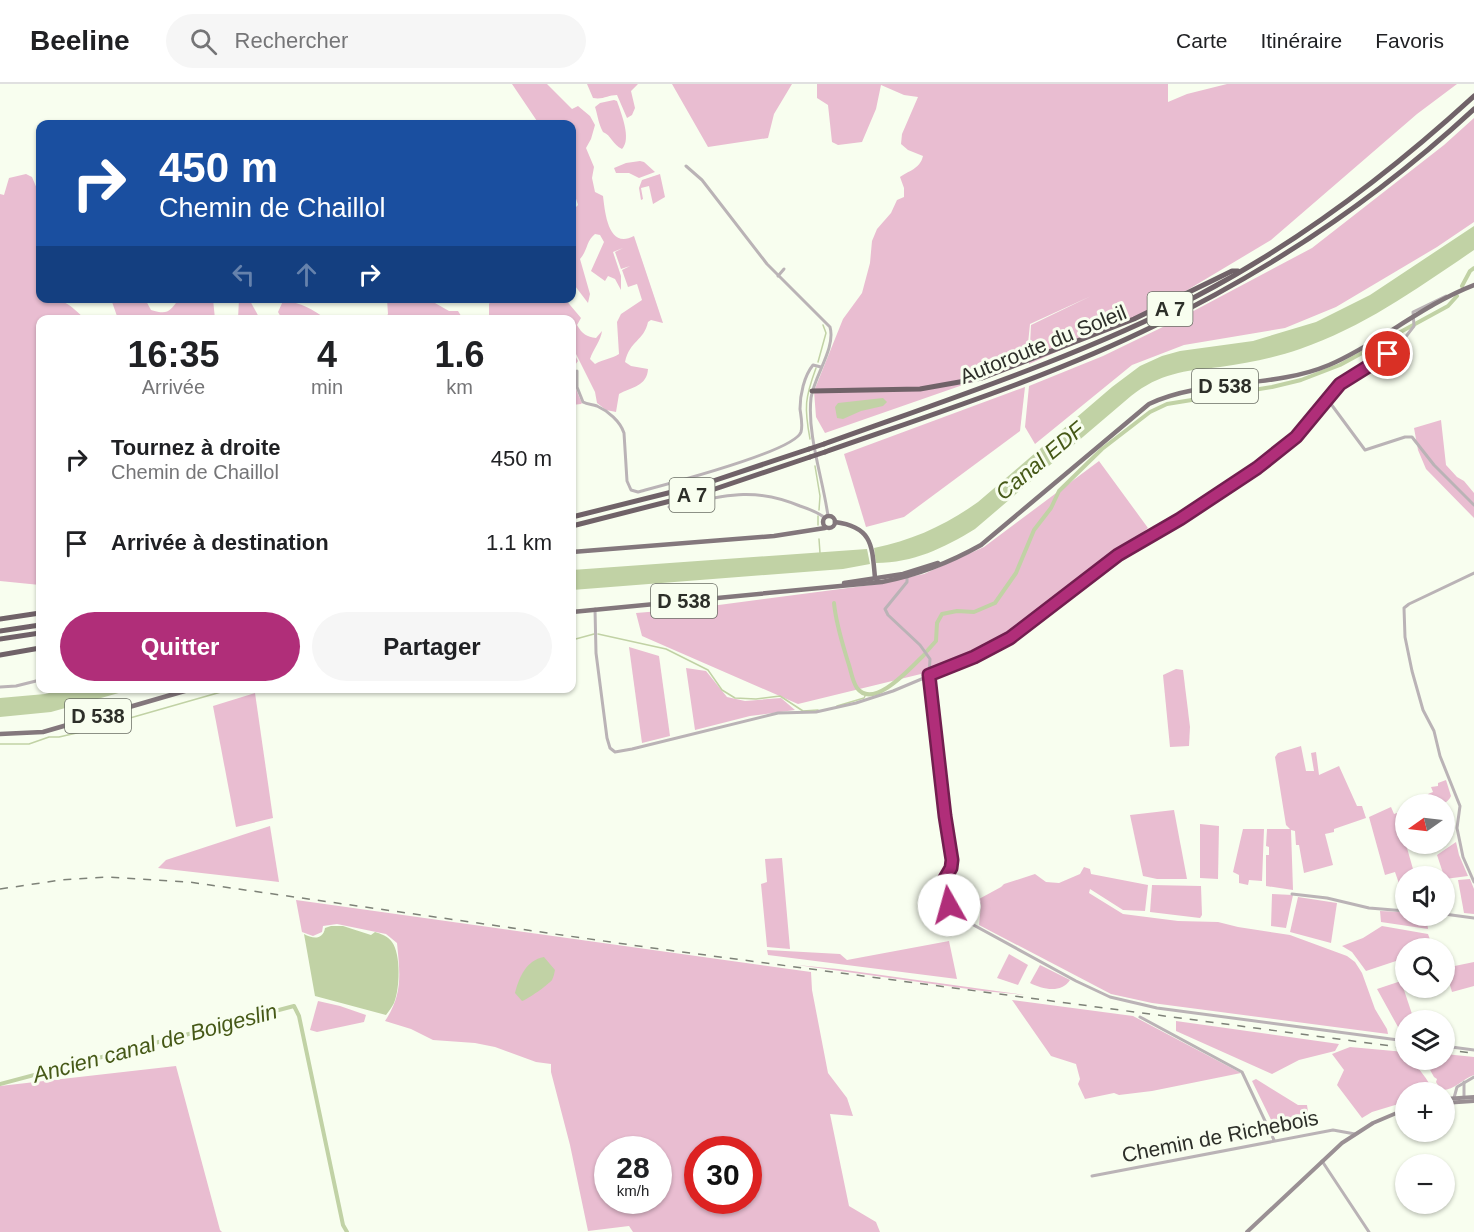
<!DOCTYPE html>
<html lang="fr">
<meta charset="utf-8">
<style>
body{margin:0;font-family:Arial,sans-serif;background:#f6f6f6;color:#202124;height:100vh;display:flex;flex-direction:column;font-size:22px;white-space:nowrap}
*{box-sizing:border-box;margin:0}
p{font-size:20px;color:#757577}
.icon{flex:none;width:33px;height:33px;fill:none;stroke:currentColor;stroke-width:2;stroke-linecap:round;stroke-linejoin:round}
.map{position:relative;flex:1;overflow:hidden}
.details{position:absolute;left:36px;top:231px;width:540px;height:378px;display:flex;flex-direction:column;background:#fff;border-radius:12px;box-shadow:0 2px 4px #0004}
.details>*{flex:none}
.banner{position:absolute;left:36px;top:36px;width:540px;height:183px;border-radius:12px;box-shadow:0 2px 4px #0004;background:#1a4fa0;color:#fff;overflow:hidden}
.needle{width:39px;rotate:256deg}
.buttons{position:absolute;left:1395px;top:710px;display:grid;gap:12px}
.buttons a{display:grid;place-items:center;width:60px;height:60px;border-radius:50%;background:#fff;box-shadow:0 2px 4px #0004;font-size:30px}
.speed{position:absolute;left:594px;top:1052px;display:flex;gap:12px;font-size:30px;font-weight:700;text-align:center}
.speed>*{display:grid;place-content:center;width:78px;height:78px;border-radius:50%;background:#fff;box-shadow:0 2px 4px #0004;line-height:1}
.speed small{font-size:15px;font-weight:400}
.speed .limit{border:9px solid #d22;background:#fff;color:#111}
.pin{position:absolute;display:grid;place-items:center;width:51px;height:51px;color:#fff;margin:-26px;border:3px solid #fff;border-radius:50%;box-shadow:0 2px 6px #0007}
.me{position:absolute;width:66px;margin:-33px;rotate:353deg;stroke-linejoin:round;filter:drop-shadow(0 0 4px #0008)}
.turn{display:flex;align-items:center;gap:21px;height:126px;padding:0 24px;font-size:27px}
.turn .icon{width:78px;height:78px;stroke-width:2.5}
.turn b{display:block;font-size:42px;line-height:51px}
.lanes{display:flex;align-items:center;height:57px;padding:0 24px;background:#0003;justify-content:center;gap:30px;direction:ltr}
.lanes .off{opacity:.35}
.eta{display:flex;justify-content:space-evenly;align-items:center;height:102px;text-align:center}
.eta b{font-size:36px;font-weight:800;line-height:42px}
.action{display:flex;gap:12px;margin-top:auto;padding:12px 24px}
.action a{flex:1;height:69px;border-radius:36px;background:#b02e79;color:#fff;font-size:24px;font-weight:800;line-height:69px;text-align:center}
.action a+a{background:#f6f6f6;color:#202124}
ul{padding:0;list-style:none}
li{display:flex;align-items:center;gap:18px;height:84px;padding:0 24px}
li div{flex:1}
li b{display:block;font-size:22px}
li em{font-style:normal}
header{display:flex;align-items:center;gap:36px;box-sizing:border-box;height:84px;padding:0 30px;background:#fff;border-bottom:2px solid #e0e0e0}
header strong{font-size:28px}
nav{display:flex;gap:33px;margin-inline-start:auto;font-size:21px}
.search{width:420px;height:54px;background:#f6f6f6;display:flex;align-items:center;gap:15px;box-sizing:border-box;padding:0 21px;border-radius:33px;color:#757577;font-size:22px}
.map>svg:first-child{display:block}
.green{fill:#e9bdd1;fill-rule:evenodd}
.water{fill:#c1d2a5}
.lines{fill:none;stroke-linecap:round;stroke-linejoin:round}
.stream{stroke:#c1d2a5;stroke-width:1.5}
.canal{stroke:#c1d2a5;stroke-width:4}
.minor{stroke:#bab3b6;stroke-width:3}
.secondary{stroke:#9a9094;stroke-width:4}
.primary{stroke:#83777c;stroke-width:4.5}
.motorway{stroke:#706268;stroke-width:5}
.rail{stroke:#7e8278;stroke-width:1.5;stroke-dasharray:8 8;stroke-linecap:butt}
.motorway-bridge{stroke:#706268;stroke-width:5}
.route-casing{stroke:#721e4f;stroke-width:15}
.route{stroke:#b02e79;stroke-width:10}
.labels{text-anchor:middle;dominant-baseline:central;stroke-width:6;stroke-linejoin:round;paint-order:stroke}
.shield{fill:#f8feef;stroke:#6a6d64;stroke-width:1.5}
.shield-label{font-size:20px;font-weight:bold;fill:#2d2f29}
.street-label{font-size:21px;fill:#2d2f29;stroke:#f8feef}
.water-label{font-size:22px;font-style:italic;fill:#465917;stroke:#f8feef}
</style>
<header>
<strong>Beeline</strong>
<div class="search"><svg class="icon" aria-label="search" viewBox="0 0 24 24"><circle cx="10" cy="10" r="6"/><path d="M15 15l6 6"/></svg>Rechercher</div>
<nav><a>Carte</a><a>Itinéraire</a><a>Favoris</a></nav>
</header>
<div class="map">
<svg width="1474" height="1148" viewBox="0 0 1474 1148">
<rect width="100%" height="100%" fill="#f8feef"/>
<g class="green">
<path d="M 512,0 L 547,0 L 572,25 L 578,22 L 590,32 L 595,41 L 591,55 L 586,64 L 594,83 L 592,94 L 595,108 L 603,112 C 605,128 608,166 634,152 L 663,239 L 651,236 L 648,238 C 644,257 630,256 625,278 L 631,282 L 648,285 C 647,302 632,303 619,310 L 616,328 L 606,326 L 597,319 L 595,308 L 572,262 L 572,236 L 489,236 L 489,220 L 492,215 L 565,215 L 581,234 L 577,241 C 582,250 587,253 596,254 L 602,247 C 601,256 593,266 590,275 L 595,280 C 604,275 611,275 619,270 L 617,238 L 621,230 L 642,216 L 637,200 L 628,203 L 622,186 L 630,182 L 621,185 L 615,168 L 623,164 L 613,168 L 621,192 L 621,206 L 615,195 L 608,192 L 605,197 L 591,187 L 604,158 L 600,151 L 595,150 C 586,157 588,166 580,175 L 590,210 L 588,219 L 572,198 L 572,124 L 575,124 L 578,121 L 572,102 L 572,40 L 539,40 Z"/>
<path d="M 587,0 L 638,0 L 631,7 L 635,24 L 632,31 L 627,34 L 617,11 C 608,11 603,16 593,14 Z"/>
<polygon points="672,0 792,0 774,30 768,54 708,63"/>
<path d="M 817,0 L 1168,0 L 1168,18 L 1187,10 L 1227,0 L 1457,0 L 1417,30 L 1271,156 L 1159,223 L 1029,280 L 1031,241 L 1091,212 L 1030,240 L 1026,279 L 825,349 L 816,333 L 814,307 L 843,235 L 862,209 L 870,179 L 872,157 L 877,145 L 891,129 L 897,116 L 904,113 L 904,104 L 900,93 C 908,87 920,85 923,72 L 908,66 L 901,60 L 902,50 L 918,13 L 904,11 L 881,1 L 876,25 L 862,58 L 838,61 L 832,58 L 828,21 L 817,14 Z"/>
<path d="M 614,16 L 617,17 C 621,29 632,55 622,65 C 613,61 611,51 603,48 C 598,39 598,32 595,23 L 600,19 Z"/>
<polygon points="1474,34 1474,138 1437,163 1336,223 1285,244 1184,261 1132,281 1035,360 1025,343 1029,302 1103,272 1169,240 1312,164 1444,61"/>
<polygon points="640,77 644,78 655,88 639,94 629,89 616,89 614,84 626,79"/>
<path d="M 26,90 L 32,93 L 40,112 L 40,214 C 64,214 69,220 85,235 L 40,236 L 40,501 L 0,497 L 0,110 L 4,111 L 9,94 Z"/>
<polygon points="660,90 665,113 653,120 649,102 641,104 643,115 641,116 639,104 642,96"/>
<path d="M 111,215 L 145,215 L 151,226 C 168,231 169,228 179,215 L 213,215 L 215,235 L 118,235 Z"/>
<polygon points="239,215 249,215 260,235 238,235"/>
<polygon points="387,215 428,215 449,227 458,227 463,235 385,235 388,230"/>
<path d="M 283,217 C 302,218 312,226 327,235 L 282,235 L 278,228 Z"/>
<path d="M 572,266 L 578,277 C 568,289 576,305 582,319 L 581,320 L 572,321 Z"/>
<polygon points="1025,303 1020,347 904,433 866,443 844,370"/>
<polygon points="1441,336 1446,381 1457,393 1464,397 1474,409 1474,434 1426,385 1418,366 1414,344"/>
<polygon points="1099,377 1148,444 1021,547 925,589 798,620 642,552 636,529 696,524 871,501 924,490 984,463"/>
<polygon points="629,563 659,572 670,652 642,659"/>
<polygon points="686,584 706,587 727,613 745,617 781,614 795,626 750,632 695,646"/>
<polygon points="1176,585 1183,586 1190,643 1189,662 1170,663 1163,591"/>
<polygon points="255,609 273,734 236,743 213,622"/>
<polygon points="1301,662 1306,687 1314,687 1311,669 1316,668 1319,691 1339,682 1357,722 1362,722 1366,734 1334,745 1334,748 1325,750 1333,781 1304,789 1299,761 1296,761 1295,747 1291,746 1293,806 1266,802 1266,771 1269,771 1269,763 1266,762 1267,745 1290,745 1286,741 1275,673 1278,669"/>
<path d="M 1446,696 L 1451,712 C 1447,721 1440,720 1431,720 L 1428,710 L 1433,708 L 1431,703 L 1438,702 L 1438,699 Z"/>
<polygon points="1391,723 1394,730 1397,729 1415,792 1406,792 1405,817 1395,788 1385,791 1369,733"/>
<polygon points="1174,726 1187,795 1157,795 1143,792 1130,731"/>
<polygon points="1200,740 1219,742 1218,795 1200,794"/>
<polygon points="270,742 279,798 158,784 166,776"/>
<polygon points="1243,745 1264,745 1262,797 1249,796 1248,801 1239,799 1239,791 1233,788"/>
<polygon points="1456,758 1459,771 1468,792 1445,795 1437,771"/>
<polygon points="782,774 790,865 767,863 761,800 767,798 765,775"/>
<polygon points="1084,783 1090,785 1091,790 1148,801 1145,827 1123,826 1090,805 1089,809 1123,830 1178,837 1218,838 1238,843 1290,851 1347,872 1355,878 1362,889 1375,925 1387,945 1388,950 1152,919 1111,910 979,841 981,821 979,815 1001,803 1004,800 1035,790 1046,798 1059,799 1080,790"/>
<polygon points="1470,795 1474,805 1474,830 1464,829 1458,796"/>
<polygon points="1152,801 1201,802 1202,831 1200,834 1150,828"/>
<polygon points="1272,810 1293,811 1286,844 1271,842"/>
<polygon points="1298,813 1337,819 1331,859 1290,848"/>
<path d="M 296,816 L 811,888 L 812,906 L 828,989 L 847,1014 L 853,1032 L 830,1030 L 849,1122 L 876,1138 L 880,1148 L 633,1148 L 629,1142 L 588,1147 L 570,1061 L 551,988 L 551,980 L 536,978 L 495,963 L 475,959 L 433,956 L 411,945 L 385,937 C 403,910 400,890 397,859 L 386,850 L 337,840 L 323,842 L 322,848 L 313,852 L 302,848 ZM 608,1065 L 658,1065 L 658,1116 L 608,1116 ZM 698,1065 L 748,1065 L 748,1116 L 698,1116 Z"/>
<polygon points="1380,827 1405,828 1406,831 1426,831 1428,845 1381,838"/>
<polygon points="1382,842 1428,850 1433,864 1406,864 1405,883 1400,885 1396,877 1366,887 1352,868 1342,862 1363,854"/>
<polygon points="949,857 957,895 768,871 767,866 840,870 847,876"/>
<polygon points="1009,870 1028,881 1018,901 997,894"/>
<polygon points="1474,878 1474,902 1452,908 1445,884"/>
<polygon points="797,881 838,885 1025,911 983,907"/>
<path d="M 1040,881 L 1070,896 C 1061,910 1042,905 1030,899 Z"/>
<polygon points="1401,897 1414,936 1406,936 1405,952 1403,952 1377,905"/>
<polygon points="1012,916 1133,932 1241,989 1152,1007 1119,1011 1114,1009 1085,1015 1078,1000 1080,995 1076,980 1051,972"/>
<polygon points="318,917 340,922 366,931 364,938 317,948 310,946"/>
<polygon points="1176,937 1339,960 1335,967 1299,976 1272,990 1176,947"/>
<path d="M 1350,963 L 1405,968 L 1406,975 L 1412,975 C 1419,986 1427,994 1433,1006 L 1406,1008 L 1405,1018 L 1372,1028 L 1362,1034 L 1337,1001 L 1344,986 L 1332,970 Z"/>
<path d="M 1445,970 L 1474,973 L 1474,991 C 1462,995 1454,1007 1441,1006 L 1436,998 L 1437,995 L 1434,993 L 1424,975 L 1444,975 Z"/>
<polygon points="176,982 220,1146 222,1148 0,1148 0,1002"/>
<polygon points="1256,995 1298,1021 1307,1021 1310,1043 1277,1048 1252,997"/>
</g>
<g class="water">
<path d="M 1474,142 L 1474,166 C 1418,204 1364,243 1300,265 C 1274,274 1247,279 1220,283 C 1184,287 1160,289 1131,312 L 975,445 C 944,464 913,479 876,479 L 874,464 C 913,456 946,441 978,418 L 1112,303 L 1140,282 L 1162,272 L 1180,267 L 1253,257 L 1316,238 L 1370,211 Z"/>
<polygon points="883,314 887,318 883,322 861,327 843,335 837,334 835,323 838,319"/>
<polygon points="867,465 870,480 843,485 572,506 572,486"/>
<polygon points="65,605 133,605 51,628 0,633 0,614 45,610"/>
<path d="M 331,842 L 343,842 L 371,851 L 375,848 C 381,850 388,852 392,858 C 401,870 400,905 394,919 C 392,923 389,927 386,931 L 315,912 L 304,850 C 313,855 323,856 325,844 Z"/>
<path d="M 544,873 L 555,886 C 554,890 554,892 552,896 C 549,900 527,916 522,917 L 515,909 C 519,894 526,876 544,873 Z"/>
</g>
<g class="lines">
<g class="stream">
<polyline points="818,278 826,249 823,241"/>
<path d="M 810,355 C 804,323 805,314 816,284"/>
<polyline points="815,382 820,412 819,426"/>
<polyline points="818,441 818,432"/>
<polyline points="819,455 820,469"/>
<polyline points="598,550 666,565 708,586 722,606 735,614 756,615 780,612 803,627 818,626"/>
<polyline points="572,556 594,550"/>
<polyline points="837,622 864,614 866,610"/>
<polyline points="0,660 29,660 49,653 59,653 81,648 235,604"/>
</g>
<g class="canal">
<polyline points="1462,202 1470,187 1474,184"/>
<path d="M 834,519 C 836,540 842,558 848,578 C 851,586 852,597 857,604 C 874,627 913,581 925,570"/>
<polyline points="927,567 936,557 937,539 942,530 957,527 974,528 995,519 1016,489 1034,446 1051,424 1059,407 1102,365 1150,328 1167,320 1272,303 1301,296 1340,281 1448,222 1457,212"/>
<polyline points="0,1000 294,922 299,932 343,1141 347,1148"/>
</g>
<g class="minor">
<path d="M 686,82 L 702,96 L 767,180 L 830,243 C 836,264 814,292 811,314 C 807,351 823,395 828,432"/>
<polyline points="778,192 784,185"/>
<path d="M 577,287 L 577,303 L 583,318 C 588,321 592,320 597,322 C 608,327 620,337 624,349 L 627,397 L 631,406 L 638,408 C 664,401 794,368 801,348 C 803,341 801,332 800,325 C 800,311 804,292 813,281 L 821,283"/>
<polyline points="1328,316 1365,366 1405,353 1412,353 1434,381 1474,421"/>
<path d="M 669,423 C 719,413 751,401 800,422 C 809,425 818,428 825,434"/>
<polyline points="1474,489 1409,520 1404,524 1405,553 1412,587 1423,626 1434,647 1440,672 1460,722 1457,744 1463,773 1474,798"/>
<polyline points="907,491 907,498 885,525 888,531 920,561 930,575 929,591 935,643 952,781 944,800 949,821 957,832 1076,897 1110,913 1157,924 1406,957"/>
<polyline points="595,525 596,569 607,654 610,664 615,668 632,665 778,629 816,628 856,619 893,607 974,573 1002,559 1030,539 1118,471 1209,417 1272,373 1296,353 1340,300 1380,276 1404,255 1414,242 1413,228 1446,212"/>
<polyline points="0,603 16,602 40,596"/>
<polyline points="1292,810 1327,814 1369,824 1406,827"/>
<polyline points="1444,830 1474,834"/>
<polyline points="1140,933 1242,988 1274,1056"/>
<polyline points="1444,962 1474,966"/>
<polyline points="1454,1014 1457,1003 1474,993"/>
<polyline points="1464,1014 1464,998"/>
<polyline points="1322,1077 1369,1148"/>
<polyline points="1092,1092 1333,1046 1355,1050"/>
</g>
<g class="secondary">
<polyline points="1444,1015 1474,1013"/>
<polyline points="1444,1019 1474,1017"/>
<polyline points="1247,1148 1342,1059 1373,1039 1406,1025"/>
</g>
<g class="primary">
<circle cx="829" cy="438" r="6"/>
<path d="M 835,438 C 873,443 872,462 875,494 L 877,496"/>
<polyline points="572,468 774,452 825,444"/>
<polyline points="844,499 903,490 938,479"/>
<path d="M 572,528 L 882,498 C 918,491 949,479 981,461 L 1149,320 C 1205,294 1272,305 1329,281 C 1380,259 1422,221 1474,201"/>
<polyline points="0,650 43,648 195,604"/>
</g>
<g class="motorway">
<polyline points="812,307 920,305 982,294 1134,235 1232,187 1238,187"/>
<path d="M 824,360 C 949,315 1076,274 1195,213 C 1296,160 1390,89 1474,12"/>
<path d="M 825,368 C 936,329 1050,293 1156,241 C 1272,185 1379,113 1474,25"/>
<polyline points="572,433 704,400 809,365"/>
<polyline points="572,442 706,408 810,373"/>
<polyline points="0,535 40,529"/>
<polyline points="0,547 40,541"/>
<polyline points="0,555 40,549"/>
<polyline points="0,571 40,564"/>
</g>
<g class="rail">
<polyline points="0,805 61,796 109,793 189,798 660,865 1406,964"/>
<polyline points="1444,966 1474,969"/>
</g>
<g class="motorway-bridge">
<polyline points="809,365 824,360"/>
<polyline points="810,373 825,368"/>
</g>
</g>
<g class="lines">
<g class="route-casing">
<polyline id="route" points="949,821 944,796 951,784 952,776 945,732 929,591 974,573 1010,554 1118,471 1180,435 1257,384 1296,353 1340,300 1388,270"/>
</g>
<use href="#route" class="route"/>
</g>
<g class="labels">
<g class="shield">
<rect x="1147.5" y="208" width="45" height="34" rx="4.5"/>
<rect x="1192" y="285" width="66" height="34" rx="4.5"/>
<rect x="669.5" y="394" width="45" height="34" rx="4.5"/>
<rect x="651" y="500" width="66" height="34" rx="4.5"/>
<rect x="65" y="615" width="66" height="34" rx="4.5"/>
</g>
<g class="shield-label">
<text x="1170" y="225">A 7</text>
<text x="1225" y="302">D 538</text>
<text x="692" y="411">A 7</text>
<text x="684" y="517">D 538</text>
<text x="98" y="632">D 538</text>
</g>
<g class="street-label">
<text transform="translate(1043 260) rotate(-22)">Autoroute du Soleil</text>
<text transform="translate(1220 1052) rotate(-11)">Chemin de Richebois</text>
</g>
<g class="water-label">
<text transform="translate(1040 377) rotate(-40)">Canal EDF</text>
<text transform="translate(155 959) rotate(-15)">Ancien canal de Boigeslin</text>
</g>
</g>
</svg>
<div class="buttons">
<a><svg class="needle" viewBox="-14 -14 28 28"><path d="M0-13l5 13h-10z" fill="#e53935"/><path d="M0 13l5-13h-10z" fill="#757577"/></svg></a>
<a><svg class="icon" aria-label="sound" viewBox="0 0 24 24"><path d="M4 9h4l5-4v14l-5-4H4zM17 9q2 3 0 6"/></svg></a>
<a><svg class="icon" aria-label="search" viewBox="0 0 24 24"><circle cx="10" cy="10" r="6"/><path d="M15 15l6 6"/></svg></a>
<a><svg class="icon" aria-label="layers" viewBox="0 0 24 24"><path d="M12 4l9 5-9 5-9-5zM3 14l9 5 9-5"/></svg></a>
<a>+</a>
<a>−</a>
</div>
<div class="speed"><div>28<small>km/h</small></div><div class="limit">30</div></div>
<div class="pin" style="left:1388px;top:270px;background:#d93025"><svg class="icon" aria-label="arrive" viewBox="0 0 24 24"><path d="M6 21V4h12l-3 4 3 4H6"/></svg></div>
<svg class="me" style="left:949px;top:821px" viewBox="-20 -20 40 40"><circle r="19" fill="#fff"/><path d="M0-13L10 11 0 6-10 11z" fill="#b02e79"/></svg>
<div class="banner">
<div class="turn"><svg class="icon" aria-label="right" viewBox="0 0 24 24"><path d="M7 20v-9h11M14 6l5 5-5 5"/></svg><div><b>450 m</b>Chemin de Chaillol</div></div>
<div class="lanes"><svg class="icon off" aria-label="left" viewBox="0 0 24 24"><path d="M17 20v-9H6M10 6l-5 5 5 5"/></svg><svg class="icon off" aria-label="ahead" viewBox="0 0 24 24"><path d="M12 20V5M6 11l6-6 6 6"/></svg><svg class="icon" aria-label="right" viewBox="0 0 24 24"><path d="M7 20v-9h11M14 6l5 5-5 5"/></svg></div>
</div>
<section class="details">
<div class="eta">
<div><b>16:35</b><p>Arrivée</p></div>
<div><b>4</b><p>min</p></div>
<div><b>1.6</b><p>km</p></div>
</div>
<ul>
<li><svg class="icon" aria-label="right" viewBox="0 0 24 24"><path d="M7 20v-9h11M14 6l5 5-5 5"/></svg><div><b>Tournez à droite</b><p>Chemin de Chaillol</p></div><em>450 m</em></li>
<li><svg class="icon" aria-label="arrive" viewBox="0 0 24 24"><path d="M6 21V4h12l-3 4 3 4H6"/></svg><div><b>Arrivée à destination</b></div><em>1.1 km</em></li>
</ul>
<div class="action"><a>Quitter</a><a>Partager</a></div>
</section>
</div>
